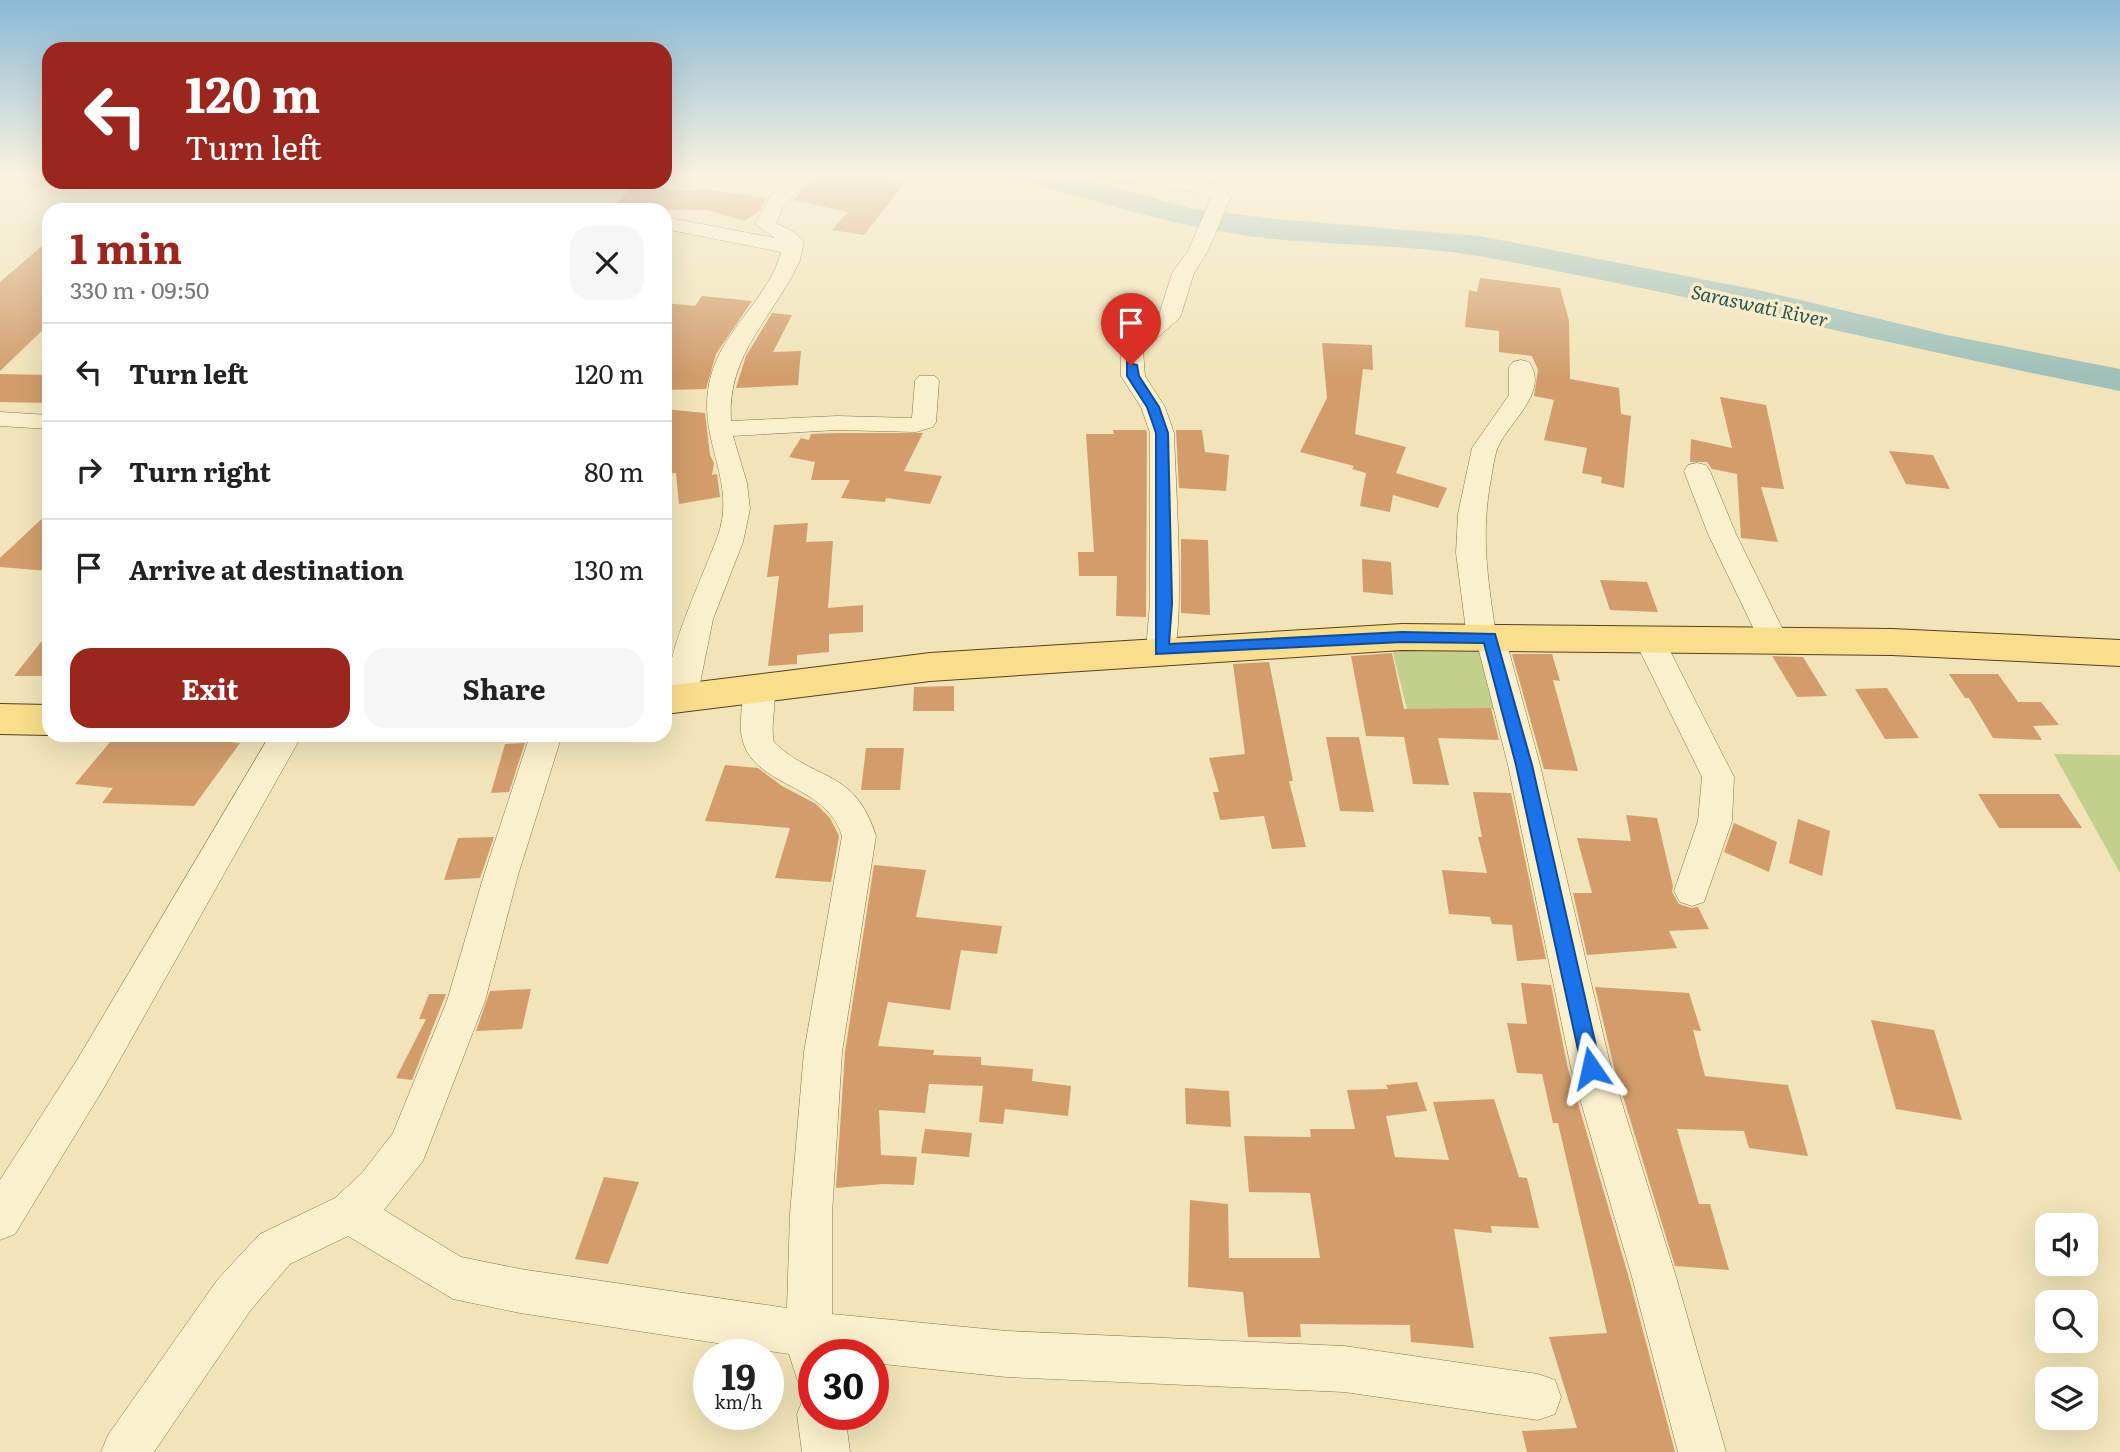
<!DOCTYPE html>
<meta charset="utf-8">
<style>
body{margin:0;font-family:Literata,serif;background:#f6f6f6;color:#222;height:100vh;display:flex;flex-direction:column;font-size:26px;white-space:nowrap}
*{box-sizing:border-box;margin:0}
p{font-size:23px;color:#767676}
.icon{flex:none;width:38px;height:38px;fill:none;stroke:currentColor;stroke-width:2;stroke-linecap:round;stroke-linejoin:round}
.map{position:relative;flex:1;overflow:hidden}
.sheet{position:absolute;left:42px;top:203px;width:630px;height:539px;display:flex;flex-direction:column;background:#fff;border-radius:21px;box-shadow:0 7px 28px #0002}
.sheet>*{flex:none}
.top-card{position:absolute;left:42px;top:42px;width:630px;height:147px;border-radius:21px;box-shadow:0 7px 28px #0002;background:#9b261e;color:#fff;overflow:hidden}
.tools{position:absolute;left:2035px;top:1213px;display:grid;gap:14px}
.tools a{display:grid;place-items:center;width:63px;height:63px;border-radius:14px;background:#fff;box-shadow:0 7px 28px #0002;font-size:35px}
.speed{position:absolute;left:693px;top:1339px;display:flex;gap:14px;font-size:35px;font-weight:700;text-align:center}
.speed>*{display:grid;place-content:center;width:91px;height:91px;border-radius:50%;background:#fff;box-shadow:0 7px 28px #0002;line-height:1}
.speed small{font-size:18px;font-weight:400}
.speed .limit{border:10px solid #d22;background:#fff;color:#111}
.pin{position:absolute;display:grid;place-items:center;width:60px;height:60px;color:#fff;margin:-72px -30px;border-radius:50% 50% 50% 0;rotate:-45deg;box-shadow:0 0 7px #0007}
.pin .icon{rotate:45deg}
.me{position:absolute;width:77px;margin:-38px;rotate:349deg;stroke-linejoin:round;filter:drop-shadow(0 0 5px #0008)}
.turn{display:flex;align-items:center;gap:24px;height:147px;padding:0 28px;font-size:32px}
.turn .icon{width:91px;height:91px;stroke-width:2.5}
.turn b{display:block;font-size:49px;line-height:60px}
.round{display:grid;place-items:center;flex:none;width:74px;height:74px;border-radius:21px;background:#f6f6f6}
.headline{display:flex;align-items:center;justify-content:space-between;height:119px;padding:0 28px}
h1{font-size:42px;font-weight:700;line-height:52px;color:#9b261e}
.action{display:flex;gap:14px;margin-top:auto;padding:14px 28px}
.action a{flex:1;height:80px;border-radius:21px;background:#9b261e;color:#fff;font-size:28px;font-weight:700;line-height:80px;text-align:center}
.action a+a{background:#f6f6f6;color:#222}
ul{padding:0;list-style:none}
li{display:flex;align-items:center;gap:21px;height:98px;padding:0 28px;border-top:2px solid #e0e0e0}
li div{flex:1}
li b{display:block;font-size:26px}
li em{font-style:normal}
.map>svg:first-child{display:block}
.green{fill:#c3cf8c}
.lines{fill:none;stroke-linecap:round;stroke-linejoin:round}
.river{fill:#9ec0b8;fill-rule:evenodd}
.building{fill:#d29d6b}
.street-casing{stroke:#887252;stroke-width:1}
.primary-casing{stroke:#543f28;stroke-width:2}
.street{fill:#fbf0cc;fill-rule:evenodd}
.primary{fill:#f9de8b;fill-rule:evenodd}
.route{fill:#1a73e8;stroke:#114b97;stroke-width:2}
.labels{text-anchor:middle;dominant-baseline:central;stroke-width:7;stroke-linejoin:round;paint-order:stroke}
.far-water-label{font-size:19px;font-style:italic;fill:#275656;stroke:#f8edc8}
</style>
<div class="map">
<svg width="2120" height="1452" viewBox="0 0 2120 1452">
<rect width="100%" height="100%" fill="#f1e4b8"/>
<g class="green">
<polygon points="1500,640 1524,709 1407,709 1390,641"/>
<polygon points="2054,754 2120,755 2120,873"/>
</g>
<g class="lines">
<path class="river" d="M 1013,173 L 1062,173 L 1190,208 L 1265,218 L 1480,236 L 1758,290 L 1947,335 L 2120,369 L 2120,391 C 1907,349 1697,296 1484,257 C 1412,244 1337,246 1264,238 C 1180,228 1099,202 1017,179 Z"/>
</g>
<g class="building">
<polygon points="817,173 859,173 906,181 864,235 832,230 848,212 793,200"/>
<polygon points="631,187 696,191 699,188 766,198 759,211 745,221 707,210 611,210"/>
<polygon points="49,240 48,325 0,371 0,282"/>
<polygon points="1480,278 1560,288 1569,321 1570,379 1619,388 1621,414 1631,416 1624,488 1601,483 1602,477 1582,473 1587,448 1544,440 1554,400 1534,396 1538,370 1532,356 1499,352 1499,331 1465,327 1469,290 1477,292"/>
<polygon points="702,296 752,301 716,354 706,389 665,390 665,303 695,306"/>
<polygon points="772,313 792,315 773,352 801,351 798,385 736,388 746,356"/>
<polygon points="1322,343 1372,345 1373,370 1363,369 1355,434 1406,447 1396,473 1447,488 1438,508 1393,495 1390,512 1360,506 1366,473 1352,469 1354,466 1300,452 1327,398"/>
<polygon points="0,374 49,375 49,403 0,402"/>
<polygon points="1720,397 1766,405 1784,489 1761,487 1778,542 1741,538 1737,474 1712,469 1707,462 1690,462 1691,439 1732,448"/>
<polygon points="665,409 705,413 710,455 714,463 712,475 717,474 720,497 679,504 676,473 665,474"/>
<polygon points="1113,430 1146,430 1147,433 1146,617 1116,616 1117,576 1079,576 1078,552 1094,552 1086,434 1114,434"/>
<polygon points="1176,430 1202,430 1205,452 1229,455 1226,491 1179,488"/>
<polygon points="837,433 923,433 904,471 942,476 930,504 886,498 885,502 841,498 850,480 811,480 815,462 789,457 801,438 809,440 811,434"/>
<polygon points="1889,451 1933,455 1950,489 1906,484"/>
<polygon points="49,512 49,571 0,567 0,558"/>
<polygon points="808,523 806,542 833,541 828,608 863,605 863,632 829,634 829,652 797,655 797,664 768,666 779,576 767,577 774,525"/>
<polygon points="1181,539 1208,540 1210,615 1181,613"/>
<polygon points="1362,559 1391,562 1393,595 1363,592"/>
<polygon points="1600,580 1647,582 1658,612 1610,610"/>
<polygon points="49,632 49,668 43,676 14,676"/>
<polygon points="1392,653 1404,709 1491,708 1499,740 1438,738 1449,785 1413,784 1404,737 1366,736 1351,656"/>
<polygon points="1512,654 1552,654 1560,681 1553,680 1578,771 1544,769"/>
<polygon points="1772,656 1803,657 1827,696 1797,697"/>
<polygon points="1269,662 1293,781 1289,781 1306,847 1272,849 1264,816 1220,820 1213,792 1219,792 1209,758 1245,754 1233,664"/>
<polygon points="1949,674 1998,674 2018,702 2041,702 2059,725 2033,726 2042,740 1993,738 1969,698 1965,698"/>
<polygon points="954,686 954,711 913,711 914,687"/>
<polygon points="1887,688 1919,738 1885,739 1855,689"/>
<polygon points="116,735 158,735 240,743 194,806 102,803 113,788 75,784"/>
<polygon points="1326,737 1359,737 1374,812 1340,811"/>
<polygon points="525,743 509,792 491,793 505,744"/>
<polygon points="866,748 904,748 900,790 861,790"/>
<polygon points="725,765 758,768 782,786 816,804 830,818 839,836 831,882 775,878 790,828 705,821"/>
<polygon points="1473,792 1511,793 1546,959 1517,961 1512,925 1492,924 1490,917 1449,914 1442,870 1487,873 1478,837 1482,837"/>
<polygon points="1978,794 2059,794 2082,828 1999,828"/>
<polygon points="1626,815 1657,818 1673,886 1672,892 1679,904 1691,908 1698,907 1709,929 1669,931 1677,948 1587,955 1573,893 1592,893 1577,838 1631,841"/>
<polygon points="1798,819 1830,831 1822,876 1789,863"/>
<polygon points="1734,823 1777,842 1769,872 1724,852"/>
<polygon points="494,837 480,878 444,880 458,838"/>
<polygon points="874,865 926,870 916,917 1002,926 997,954 961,950 950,1010 888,1002 878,1046 934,1050 933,1055 981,1057 981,1065 1033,1069 1032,1081 1071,1086 1068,1116 1005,1109 1003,1124 979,1122 983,1086 929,1084 925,1113 879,1110 881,1155 917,1157 914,1185 883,1184 836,1188 845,1052"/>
<polygon points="1521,983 1551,985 1568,1069 1629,1278 1675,1452 1527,1452 1522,1431 1577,1428 1549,1337 1607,1333 1558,1123 1553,1123 1542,1074 1517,1073 1507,1023 1527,1024"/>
<polygon points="1595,987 1689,993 1701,1031 1693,1030 1705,1076 1788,1085 1808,1156 1749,1148 1744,1131 1677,1129 1699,1204 1710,1204 1729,1270 1675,1266 1614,1067"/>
<polygon points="531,989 522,1029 476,1031 490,991"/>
<polygon points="429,994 446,994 412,1080 396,1078 426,1019 419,1019"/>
<polygon points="1871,1020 1934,1030 1962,1120 1896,1109"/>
<polygon points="1417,1082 1427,1111 1386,1116 1395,1157 1449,1160 1433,1102 1494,1099 1519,1177 1527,1178 1539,1228 1491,1226 1492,1233 1454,1229 1474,1348 1411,1342 1410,1325 1300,1324 1301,1337 1248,1337 1243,1292 1188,1287 1190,1200 1228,1204 1229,1258 1320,1258 1310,1193 1249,1192 1244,1136 1311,1137 1310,1129 1355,1129 1347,1090 1388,1089 1386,1085"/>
<polygon points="1185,1088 1229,1091 1231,1127 1186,1124"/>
<polygon points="925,1129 972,1133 969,1157 921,1153"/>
<polygon points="604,1177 639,1182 608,1264 575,1259"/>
</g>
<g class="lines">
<g class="street-casing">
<g id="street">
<path d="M 795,173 L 814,173 L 783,207 L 776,223 L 794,232 L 804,242 L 800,260 C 775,316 726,354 731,421 L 837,416 L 912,418 L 915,381 L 919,376 L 935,376 L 939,381 L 936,422 L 933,427 L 916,432 L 837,430 L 733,436 L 747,483 L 750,509 L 743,542 L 713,619 L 697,698 L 693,706 L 682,710 L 671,706 C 653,673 709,566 720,529 C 735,474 693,434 712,372 C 726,327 769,297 781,252 L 665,229 L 665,217 L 775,238 L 755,224 L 769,198 Z"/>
<path d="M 1099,173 C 1130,173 1211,170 1231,197 L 1208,251 L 1194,273 L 1180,318 L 1143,350 L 1145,376 L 1165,407 L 1174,433 C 1175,473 1186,632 1172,658 L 1161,661 L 1150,658 L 1146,650 L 1150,603 L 1150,433 L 1141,407 L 1121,376 L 1121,350 L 1129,336 L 1159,315 L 1172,273 L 1188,251 L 1211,198 L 1203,193 L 1108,179 Z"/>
<path d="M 1521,360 L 1529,362 C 1550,392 1509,422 1498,447 C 1494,456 1493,469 1491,479 C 1481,533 1487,574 1495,628 L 1500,630 L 1505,637 L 1540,765 L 1611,1068 L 1676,1277 L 1726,1452 L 1678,1452 L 1632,1277 L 1571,1068 L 1508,765 L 1478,647 L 1472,645 L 1467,638 L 1456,553 L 1458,514 L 1472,448 L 1509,395 L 1509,367 L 1513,362 Z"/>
<polygon points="0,412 49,415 49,429 0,426"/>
<polygon points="1697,463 1706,465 1710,471 1736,534 1788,640 1783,648 1773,651 1763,648 1708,534 1684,471 1688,465"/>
<polygon points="1649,628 1659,632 1664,639 1734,777 1732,821 1704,902 1692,906 1680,902 1674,891 1698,821 1702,777 1634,639 1639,632"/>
<path d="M 760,677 L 771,680 C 780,697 769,722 774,742 C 816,783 854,767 876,836 L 842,1052 L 832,1214 L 832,1314 L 1007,1331 L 1344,1346 L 1538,1374 L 1555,1380 L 1561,1397 L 1555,1414 L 1538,1420 L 1344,1392 L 1007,1377 L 873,1363 L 873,1354 L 814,1354 L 814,1389 L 798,1382 L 789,1354 L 520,1313 L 453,1299 L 348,1236 L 290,1264 L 250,1311 L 154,1452 L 101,1452 L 108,1435 L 218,1279 L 260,1234 L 335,1198 L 362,1173 L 393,1133 L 447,1001 L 484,875 L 530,735 L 562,735 L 518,875 L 485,1001 L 423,1161 L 384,1210 L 461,1257 L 520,1269 L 787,1308 L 790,1214 L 804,1052 L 842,836 C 824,776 734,790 741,717 C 742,704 743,691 749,680 Z"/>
<polygon points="270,735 302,735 105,1086 15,1234 0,1240 0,1180 77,1060"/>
<polygon points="814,1393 814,1414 845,1414 850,1452 802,1452 797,1414 804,1397"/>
</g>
</g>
<g class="primary-casing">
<g id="primary">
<polygon points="1402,624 1892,629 2120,640 2120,666 1892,655 1402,650 930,681 665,714 665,686 930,653"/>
<polygon points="0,704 49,705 49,735 0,734"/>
</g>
</g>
<use href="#street" class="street"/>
<use href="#primary" class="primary"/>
</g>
<linearGradient id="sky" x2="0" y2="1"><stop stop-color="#8ab9d5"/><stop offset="0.46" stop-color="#f9f3df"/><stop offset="1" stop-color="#f9f3df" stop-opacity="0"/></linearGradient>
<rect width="2120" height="376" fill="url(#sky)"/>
<polygon class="route" points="1127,362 1137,365 1139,376 1159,407 1168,433 1172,603 1169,644 1402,632 1495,634 1532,765 1601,1068 1598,1075 1591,1078 1584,1075 1582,1068 1516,765 1484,643 1402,642 1156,654 1156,433 1147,407 1127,376"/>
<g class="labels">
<g class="far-water-label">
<text transform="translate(1760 305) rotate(12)">Saraswati River</text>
</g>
</g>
</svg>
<div class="tools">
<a><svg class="icon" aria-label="sound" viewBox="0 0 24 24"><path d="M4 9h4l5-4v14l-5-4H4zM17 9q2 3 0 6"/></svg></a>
<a><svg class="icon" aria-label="search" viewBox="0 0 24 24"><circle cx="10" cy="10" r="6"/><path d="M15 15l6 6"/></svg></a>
<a><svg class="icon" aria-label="layers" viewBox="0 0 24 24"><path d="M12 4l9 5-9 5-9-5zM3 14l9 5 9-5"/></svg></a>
</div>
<div class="speed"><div>19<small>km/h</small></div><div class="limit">30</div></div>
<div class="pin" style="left:1131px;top:365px;background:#d93025"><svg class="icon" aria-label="arrive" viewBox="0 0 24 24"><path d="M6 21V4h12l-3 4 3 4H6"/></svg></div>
<svg class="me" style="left:1591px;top:1068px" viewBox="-20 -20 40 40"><path d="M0-17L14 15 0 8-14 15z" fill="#1a73e8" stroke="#fff" stroke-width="4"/></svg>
<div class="top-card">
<div class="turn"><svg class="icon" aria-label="left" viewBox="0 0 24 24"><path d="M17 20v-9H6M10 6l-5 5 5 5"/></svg><div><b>120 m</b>Turn left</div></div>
</div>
<section class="sheet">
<div class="headline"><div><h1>1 min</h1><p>330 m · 09:50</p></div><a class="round"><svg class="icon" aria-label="close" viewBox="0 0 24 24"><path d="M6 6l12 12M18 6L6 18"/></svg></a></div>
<ul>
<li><svg class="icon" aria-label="left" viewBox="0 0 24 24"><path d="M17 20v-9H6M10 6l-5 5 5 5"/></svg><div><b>Turn left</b></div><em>120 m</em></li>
<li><svg class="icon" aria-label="right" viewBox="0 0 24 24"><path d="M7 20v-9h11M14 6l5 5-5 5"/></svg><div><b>Turn right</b></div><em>80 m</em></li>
<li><svg class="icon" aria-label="arrive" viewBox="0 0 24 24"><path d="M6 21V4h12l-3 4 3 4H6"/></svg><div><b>Arrive at destination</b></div><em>130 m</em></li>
</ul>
<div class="action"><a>Exit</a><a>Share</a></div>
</section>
</div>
